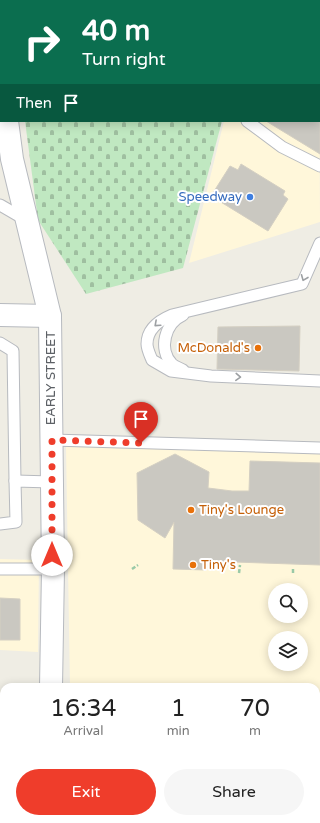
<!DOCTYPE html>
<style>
body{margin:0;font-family:"Varela Round",sans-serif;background:#f6f6f6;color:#222;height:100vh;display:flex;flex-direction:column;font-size:15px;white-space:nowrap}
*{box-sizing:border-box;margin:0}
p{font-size:13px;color:#767676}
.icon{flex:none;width:22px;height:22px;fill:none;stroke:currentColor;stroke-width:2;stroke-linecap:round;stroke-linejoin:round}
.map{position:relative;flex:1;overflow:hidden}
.drawer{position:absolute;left:0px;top:683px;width:320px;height:140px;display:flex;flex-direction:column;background:#fff;border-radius:12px 12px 0 0;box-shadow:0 2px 10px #0003}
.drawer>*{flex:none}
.hud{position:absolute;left:0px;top:0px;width:320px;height:122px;box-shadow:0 2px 10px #0003;background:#0b6e4f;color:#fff;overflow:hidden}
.buttons{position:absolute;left:268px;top:583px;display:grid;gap:8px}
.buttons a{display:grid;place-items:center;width:40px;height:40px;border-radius:50%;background:#fff;box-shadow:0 2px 10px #0003;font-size:20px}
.pin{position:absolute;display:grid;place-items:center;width:34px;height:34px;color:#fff;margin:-41px -17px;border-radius:50% 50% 50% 0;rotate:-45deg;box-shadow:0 0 4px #0007}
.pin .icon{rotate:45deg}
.me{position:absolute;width:44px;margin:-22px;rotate:0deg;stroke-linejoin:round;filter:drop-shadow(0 0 3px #0008)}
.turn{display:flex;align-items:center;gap:14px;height:84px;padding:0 16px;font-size:18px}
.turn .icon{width:52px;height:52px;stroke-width:2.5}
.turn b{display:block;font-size:28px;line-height:34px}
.then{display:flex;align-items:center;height:38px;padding:0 16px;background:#0003;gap:8px;font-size:15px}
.eta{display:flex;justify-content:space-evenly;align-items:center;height:68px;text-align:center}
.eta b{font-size:24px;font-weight:600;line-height:28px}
.action{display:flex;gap:8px;margin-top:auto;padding:8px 16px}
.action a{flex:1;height:46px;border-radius:24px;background:#ef3d2b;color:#fff;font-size:16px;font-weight:600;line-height:46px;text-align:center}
.action a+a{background:#f6f6f6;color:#222}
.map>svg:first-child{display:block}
.commercial{fill:#fff7da;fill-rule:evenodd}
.cemetery{fill:url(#cemetery-stones)}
.building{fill:#cac8c1;stroke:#d4cfc2}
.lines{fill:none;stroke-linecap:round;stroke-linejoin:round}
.service-casing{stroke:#b7babf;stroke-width:13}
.minor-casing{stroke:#b7babf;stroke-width:24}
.secondary-casing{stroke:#b8bbc1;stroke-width:24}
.trunk-casing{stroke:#f4aa00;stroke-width:24}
.path{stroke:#99c9a7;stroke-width:2.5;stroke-dasharray:4 2;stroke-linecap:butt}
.service{stroke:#fff;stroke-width:11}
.minor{stroke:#fff;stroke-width:22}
.secondary{stroke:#fff;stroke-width:22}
.trunk{stroke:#ffea9b;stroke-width:22}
.oneway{stroke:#9da0a3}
.route{stroke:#ef3d2b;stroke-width:7;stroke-dasharray:0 12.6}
.shop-dot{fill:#3f7fe0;stroke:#fff;stroke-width:1.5}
.food-dot{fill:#e8710a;stroke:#fff;stroke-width:1.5}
.labels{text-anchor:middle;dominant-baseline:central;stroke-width:4;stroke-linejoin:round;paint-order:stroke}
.shop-label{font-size:13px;fill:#366cbe;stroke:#fff;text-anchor:end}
.food-label{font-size:13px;fill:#c56008;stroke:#fff;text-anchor:start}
.street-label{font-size:13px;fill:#5c6065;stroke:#fff}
</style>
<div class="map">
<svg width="320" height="823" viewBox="0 0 320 823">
<defs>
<pattern id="cemetery-stones" width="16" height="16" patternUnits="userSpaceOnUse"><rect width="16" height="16" fill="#c0e8c1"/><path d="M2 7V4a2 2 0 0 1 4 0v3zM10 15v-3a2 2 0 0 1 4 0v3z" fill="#9fbfa0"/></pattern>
</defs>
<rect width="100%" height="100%" fill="#efede4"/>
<g class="commercial">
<polygon points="319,40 320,222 189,263 224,121 319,121"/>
<path d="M 66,446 L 320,454 L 320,726 L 316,732 L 316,687 L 70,687 ZM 275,590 L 301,590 L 301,616 L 275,616 ZM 275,638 L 301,638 L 301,664 L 275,664 Z"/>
<polygon points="0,559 39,560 38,652 0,650"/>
</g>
<g class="cemetery">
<polygon points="13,0 254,0 13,1"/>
<polygon points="25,121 222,121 183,268 86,294 38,220"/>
</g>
<g class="building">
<polygon points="266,121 320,121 320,154"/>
<polygon points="241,164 285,191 283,195 288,199 268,231 211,196 230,166 238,170"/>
<polygon points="300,326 299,371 217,369 218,327"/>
<polygon points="175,454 209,472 208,488 232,491 249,491 250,461 320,463 320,565 206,561 206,570 173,569 174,522 165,538 138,520 137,473"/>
<polygon points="0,598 20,599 20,640 0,640"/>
</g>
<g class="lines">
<g class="service-casing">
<g id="service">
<polyline points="319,58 320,59"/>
<polyline points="247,121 282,147 320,166"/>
<polyline points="0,205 26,220"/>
<path d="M 320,243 L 302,284 L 172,315 C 160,320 147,329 147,344 C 147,349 150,355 152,360 L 171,371 L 211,376 L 320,381"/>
<path d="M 183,315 C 165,323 158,349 172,364 C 175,367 180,368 183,370"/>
<polyline points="0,343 13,351 15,481"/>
<polyline points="52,440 320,448"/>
<polyline points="0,524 16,522 15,481 52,482"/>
<polyline points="0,569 53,569"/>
<polyline points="0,772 4,772"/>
</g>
</g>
<g class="minor-casing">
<g id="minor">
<polyline points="0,60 1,69"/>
<polyline points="7,121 12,159 50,316 53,569 51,687"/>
<polyline points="0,315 50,316"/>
<polyline points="54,819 54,823"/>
</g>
</g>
<g class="secondary-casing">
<polyline id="secondary" points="316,797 320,793"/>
</g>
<g class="trunk-casing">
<g id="trunk">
<polyline points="316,768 320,763"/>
<polyline points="277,823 280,819"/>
</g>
</g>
<g class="path">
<polyline points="132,569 138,565"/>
<polyline points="239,573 240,565"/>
<polyline points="293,573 293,567"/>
</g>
<use href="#service" class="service"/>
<use href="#minor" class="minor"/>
<use href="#secondary" class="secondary"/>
<use href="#trunk" class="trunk"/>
</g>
<defs><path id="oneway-chevron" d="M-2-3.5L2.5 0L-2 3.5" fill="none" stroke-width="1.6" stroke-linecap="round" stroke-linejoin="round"/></defs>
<g class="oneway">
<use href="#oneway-chevron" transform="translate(304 278) rotate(112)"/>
<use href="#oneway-chevron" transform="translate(157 324) rotate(138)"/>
<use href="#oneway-chevron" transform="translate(238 377) rotate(3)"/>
</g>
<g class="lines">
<polyline class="route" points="52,555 52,440 141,443"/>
</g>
<circle class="shop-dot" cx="250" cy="197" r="4"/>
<g class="food-dot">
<circle cx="258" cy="348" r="4"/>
<circle cx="191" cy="510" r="4"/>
<circle cx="193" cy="565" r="4"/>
</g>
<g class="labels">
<g class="shop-label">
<text x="242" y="197">Speedway</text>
</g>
<g class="food-label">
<text x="250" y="348" text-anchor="end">McDonald's</text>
<text x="199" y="510">Tiny's Lounge</text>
<text x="201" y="565">Tiny's</text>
</g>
<g class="street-label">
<text transform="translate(51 378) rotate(-90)">EARLY STREET</text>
</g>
</g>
</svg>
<div class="buttons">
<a><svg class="icon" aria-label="search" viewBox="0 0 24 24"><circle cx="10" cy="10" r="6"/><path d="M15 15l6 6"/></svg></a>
<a><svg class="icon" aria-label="layers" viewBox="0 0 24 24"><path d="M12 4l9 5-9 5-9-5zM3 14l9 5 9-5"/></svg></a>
</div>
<div class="pin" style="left:141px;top:443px;background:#d93025"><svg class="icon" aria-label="arrive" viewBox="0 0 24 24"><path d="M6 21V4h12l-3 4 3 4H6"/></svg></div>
<svg class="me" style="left:52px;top:555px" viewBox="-20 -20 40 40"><circle r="19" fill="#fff"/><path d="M0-13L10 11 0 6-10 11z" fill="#ef3d2b"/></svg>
<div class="hud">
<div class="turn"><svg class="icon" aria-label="right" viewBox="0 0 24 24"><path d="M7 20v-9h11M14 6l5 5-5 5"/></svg><div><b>40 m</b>Turn right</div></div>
<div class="then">Then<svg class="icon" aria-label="arrive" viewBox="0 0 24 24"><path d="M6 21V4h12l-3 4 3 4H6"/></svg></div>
</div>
<section class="drawer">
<div class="eta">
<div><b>16:34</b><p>Arrival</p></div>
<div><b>1</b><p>min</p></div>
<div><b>70</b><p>m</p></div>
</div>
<div class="action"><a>Exit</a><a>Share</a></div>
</section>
</div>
